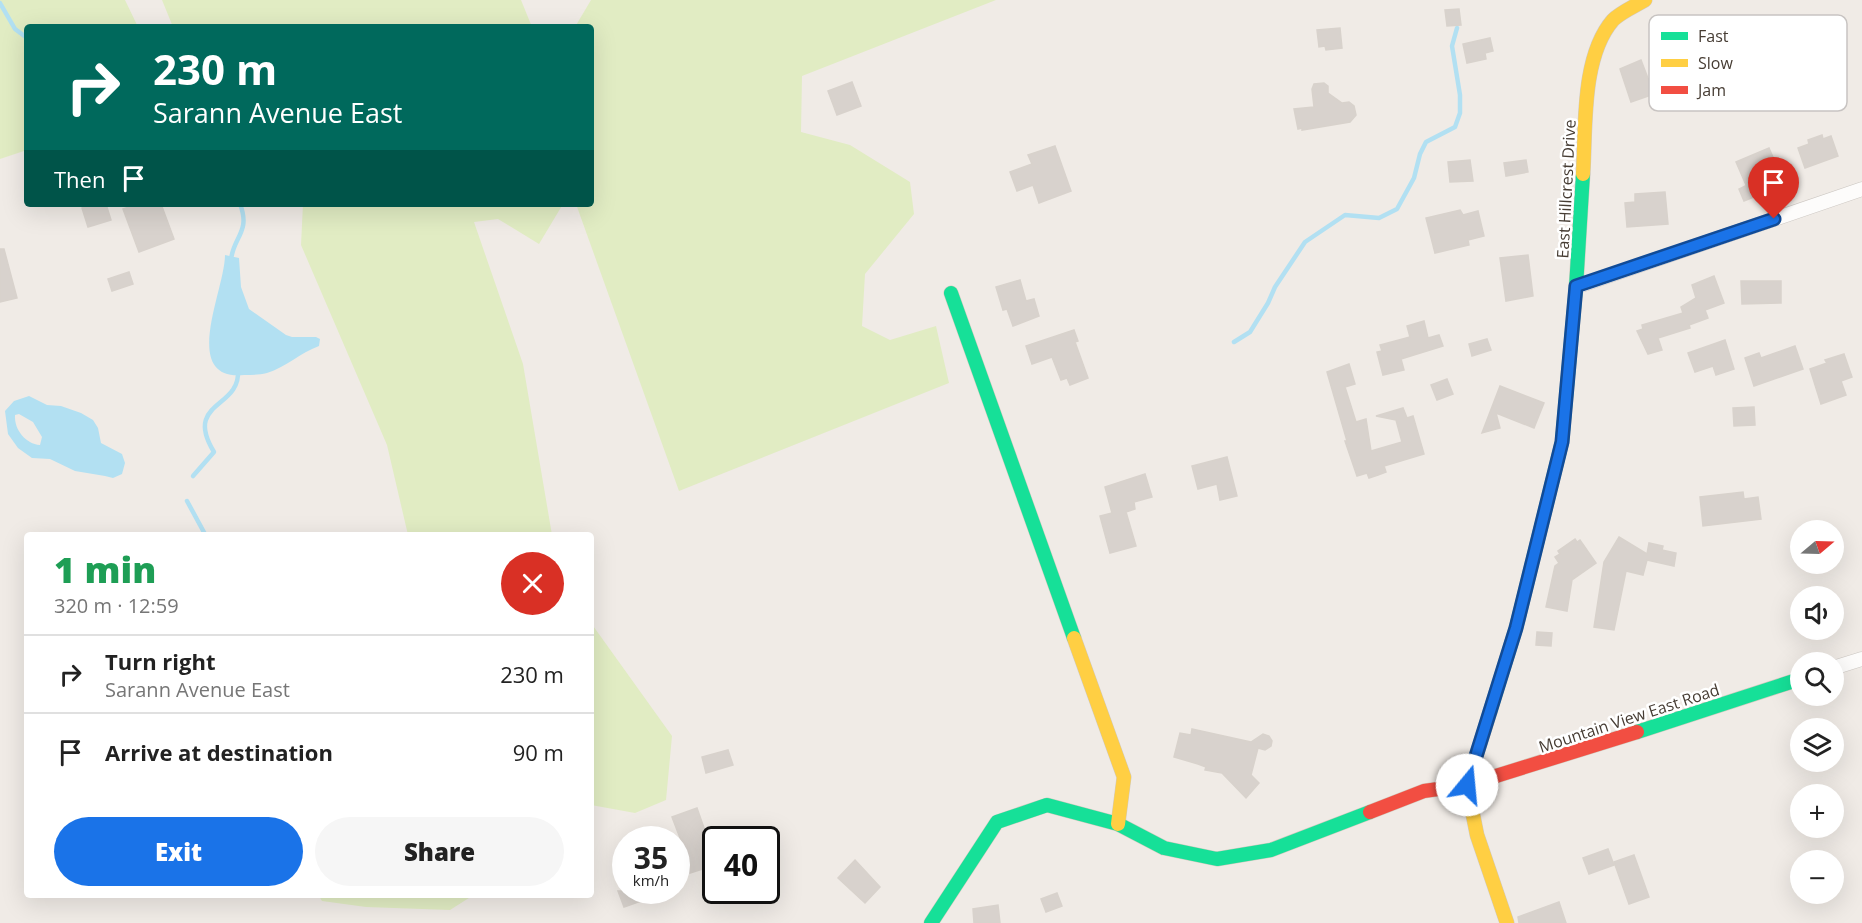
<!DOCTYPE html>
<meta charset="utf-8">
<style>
body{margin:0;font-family:"Open Sans",sans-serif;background:#f6f6f6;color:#222;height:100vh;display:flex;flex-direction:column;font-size:22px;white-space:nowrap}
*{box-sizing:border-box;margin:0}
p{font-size:20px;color:#767676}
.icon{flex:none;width:33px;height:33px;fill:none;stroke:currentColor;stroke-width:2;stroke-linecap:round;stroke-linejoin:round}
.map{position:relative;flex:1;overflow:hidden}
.sheet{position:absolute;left:24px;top:532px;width:570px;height:366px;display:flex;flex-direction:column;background:#fff;border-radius:6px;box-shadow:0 6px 24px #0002}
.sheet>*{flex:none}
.hud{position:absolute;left:24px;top:24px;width:570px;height:183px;border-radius:6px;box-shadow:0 6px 24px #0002;background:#00695c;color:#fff;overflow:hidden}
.needle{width:39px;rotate:71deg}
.tools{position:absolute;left:1790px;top:520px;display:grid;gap:12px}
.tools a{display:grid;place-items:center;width:54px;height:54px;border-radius:50%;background:#fff;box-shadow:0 6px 24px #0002;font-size:30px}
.speed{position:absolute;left:612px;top:826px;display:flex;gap:12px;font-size:30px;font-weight:700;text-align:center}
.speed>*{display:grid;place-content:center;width:78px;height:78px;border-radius:50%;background:#fff;box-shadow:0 6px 24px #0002;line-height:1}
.speed small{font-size:15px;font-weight:400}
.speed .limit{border:3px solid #111;border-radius:9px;background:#fff;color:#111}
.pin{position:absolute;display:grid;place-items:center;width:51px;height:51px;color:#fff;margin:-62px -26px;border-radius:50% 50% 50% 0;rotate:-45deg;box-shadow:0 0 6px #0007}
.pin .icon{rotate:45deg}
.me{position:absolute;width:66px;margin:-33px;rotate:17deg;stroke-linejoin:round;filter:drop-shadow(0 0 4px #0008)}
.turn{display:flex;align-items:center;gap:21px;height:126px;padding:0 30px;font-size:27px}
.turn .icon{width:78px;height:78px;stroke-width:2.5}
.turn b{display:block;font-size:42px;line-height:51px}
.then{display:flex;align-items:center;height:57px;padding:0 30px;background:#0003;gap:12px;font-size:22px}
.round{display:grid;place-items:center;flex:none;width:63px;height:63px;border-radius:32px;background:#f6f6f6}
.headline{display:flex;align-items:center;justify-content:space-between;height:102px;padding:0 30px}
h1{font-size:36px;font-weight:800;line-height:45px;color:#1e9e55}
.primary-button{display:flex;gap:12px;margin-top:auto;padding:12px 30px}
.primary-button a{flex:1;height:69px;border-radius:36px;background:#1a73e8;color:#fff;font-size:24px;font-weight:800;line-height:69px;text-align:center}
.primary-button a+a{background:#f6f6f6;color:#222}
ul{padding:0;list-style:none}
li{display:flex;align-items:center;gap:18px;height:78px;padding:0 30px;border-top:2px solid #e0e0e0}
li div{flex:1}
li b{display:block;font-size:22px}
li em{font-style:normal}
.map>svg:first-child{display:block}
.green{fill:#e1ecc3}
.water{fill:#b2e0f2;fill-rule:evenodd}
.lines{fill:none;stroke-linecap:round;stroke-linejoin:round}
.stream{stroke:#b2e0f2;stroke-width:4.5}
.building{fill:#d8d2cd;stroke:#d8d2cc;stroke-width:1.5}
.street-casing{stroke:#ccc7c2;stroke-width:15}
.fast-casing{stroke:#d1cabe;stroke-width:15}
.slow-casing{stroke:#d1cabe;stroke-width:15}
.jam-casing{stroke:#d1cabe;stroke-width:15}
.street{stroke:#fdfcfb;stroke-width:14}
.fast{stroke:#16e098;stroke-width:14}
.slow{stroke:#ffcf43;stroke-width:14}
.jam{stroke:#f24e42;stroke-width:14}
.route-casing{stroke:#114b97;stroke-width:15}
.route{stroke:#1a73e8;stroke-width:10}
.labels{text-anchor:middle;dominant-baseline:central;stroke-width:5;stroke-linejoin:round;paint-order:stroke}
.street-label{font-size:16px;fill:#463c33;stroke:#fff}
.key{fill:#fff;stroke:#c8c4c2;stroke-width:1.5}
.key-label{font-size:16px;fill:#463c33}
</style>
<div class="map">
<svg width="1862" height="923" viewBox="0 0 1862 923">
<rect width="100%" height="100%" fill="#f0ebe6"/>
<g class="green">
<polygon points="0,0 125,0 138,27 27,27 27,150 0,159"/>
<polygon points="162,0 521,0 532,27 173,27"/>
<polygon points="591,0 996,0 802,76 801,132 850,145 910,182 914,214 865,274 862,326 890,340 936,326 949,383 679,491 576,204 591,204 591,27 575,27"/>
<polygon points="303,204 563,204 539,244 498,219 474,222 523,364 552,535 408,535 387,445 301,245"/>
<polygon points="591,623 672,736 666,800 635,813 591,805"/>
<polygon points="319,896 472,896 450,910 366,907 322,901"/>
</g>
<g class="water">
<path d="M 225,255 L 239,258 L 241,287 L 249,309 L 286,335 L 292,337 L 316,337 L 320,339 L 319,346 C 300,353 286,367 267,373 C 259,375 251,375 244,375 C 179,381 225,290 225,255 Z"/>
<path d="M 29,396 L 47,405 L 61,406 L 81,413 L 93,420 L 98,428 L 101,443 L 122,454 L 125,463 L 122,474 L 113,478 L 105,476 L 75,471 L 50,459 L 32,458 L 18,448 L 8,434 L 5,411 L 14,401 ZM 19,414 L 33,422 L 42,437 L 40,445 C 26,444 14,430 15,415 Z"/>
</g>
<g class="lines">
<g class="stream">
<polyline points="0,3 15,29 27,38"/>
<path d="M 231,260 C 233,237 251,232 240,204"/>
<polyline points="1234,342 1250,332 1268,303 1275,287 1305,242 1345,215 1379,218 1397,209 1414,178 1420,154 1426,142 1455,127 1460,113 1460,95 1452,46 1457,28"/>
<path d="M 193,476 L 214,452 C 183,401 241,409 238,370"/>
<polyline points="187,501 206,536"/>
</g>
</g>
<g class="building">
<polygon points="1459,9 1461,25 1447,26 1445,10"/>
<polygon points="1340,28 1342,48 1326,50 1325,46 1319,47 1317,30"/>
<polygon points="1490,38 1493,51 1485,53 1486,59 1467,63 1463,44"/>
<polygon points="1641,60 1654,94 1631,102 1620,69"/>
<polygon points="852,82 861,106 837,115 828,91"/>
<polygon points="1324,83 1328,86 1328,93 1342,103 1349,102 1354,106 1356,115 1350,122 1302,130 1302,128 1298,129 1294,109 1314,107 1312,89 1314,84"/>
<polygon points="1822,135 1823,139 1831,136 1838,156 1805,168 1798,148 1809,144 1808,140"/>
<polygon points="1055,146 1071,191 1039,203 1033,185 1017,191 1010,172 1032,164 1028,155"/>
<polygon points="1769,148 1779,171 1746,185 1736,162"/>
<polygon points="1470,160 1473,181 1450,182 1448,162"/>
<polygon points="1526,160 1528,172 1506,176 1504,163"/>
<polygon points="1751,183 1756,196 1744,201 1739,189"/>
<polygon points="1665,192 1668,224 1627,227 1625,203 1635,202 1635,194"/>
<polygon points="94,204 106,204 111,220 88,227 82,208"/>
<polygon points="138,204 161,204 174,239 139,252 123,209"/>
<polygon points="1460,210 1463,215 1478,211 1484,236 1468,240 1469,245 1435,253 1426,218"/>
<polygon points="0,249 4,249 17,298 0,302"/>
<polygon points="1528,255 1533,296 1506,301 1500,258"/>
<polygon points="129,272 133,284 112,291 108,279"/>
<polygon points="1714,276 1724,303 1705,310 1708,318 1689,325 1690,328 1658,338 1662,350 1648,354 1637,331 1643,329 1642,325 1683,313 1681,307 1696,298 1692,285"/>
<polygon points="1020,280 1026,301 1034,299 1039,316 1013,326 1007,309 1003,310 996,287"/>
<polygon points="1741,281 1781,281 1781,303 1742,304"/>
<polygon points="1424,321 1428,338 1439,335 1443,346 1401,359 1404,370 1383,375 1377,352 1382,351 1380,345 1410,337 1407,326"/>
<polygon points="1074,330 1078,341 1075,342 1088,378 1070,385 1067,378 1061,380 1052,357 1032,364 1026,346"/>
<polygon points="1487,339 1491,350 1472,356 1469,344"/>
<polygon points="1725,340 1734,369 1716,375 1713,366 1695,372 1688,353"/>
<polygon points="1795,346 1803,369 1754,386 1745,358 1759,353 1761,358"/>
<polygon points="1844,354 1852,377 1841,381 1846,395 1821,404 1810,369 1827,363 1825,360"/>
<polygon points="1349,364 1355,384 1345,387 1356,422 1366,419 1371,451 1402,442 1396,420 1376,416 1403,408 1407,418 1413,416 1424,454 1384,466 1386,472 1378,475 1369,478 1367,473 1357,476 1345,441 1347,441 1327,372"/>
<polygon points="1447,379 1453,394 1437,400 1431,385"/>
<polygon points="1500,386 1544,403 1534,428 1496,413 1500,428 1482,433"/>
<polygon points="1754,407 1755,425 1734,426 1733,408"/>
<polygon points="1227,457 1237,496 1220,500 1217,484 1198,489 1192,466"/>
<polygon points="1145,474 1152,497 1134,502 1135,509 1126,512 1136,546 1110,553 1100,516 1112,513 1105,487"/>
<polygon points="1743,492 1744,499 1758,497 1761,519 1703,526 1700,497"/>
<polygon points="1619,537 1647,554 1649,543 1663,546 1662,550 1676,553 1674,566 1647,560 1643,575 1626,571 1614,630 1594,627 1604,562"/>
<polygon points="1575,539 1577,542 1580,540 1596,563 1572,580 1567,611 1546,607 1555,566 1559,563 1555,557 1560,554 1558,551"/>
<polygon points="1537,632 1552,633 1551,646 1536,645"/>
<polygon points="1192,729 1251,742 1263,734 1269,736 1272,741 1271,746 1265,750 1258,748 1251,775 1259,783 1246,798 1222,773 1205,770 1206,767 1198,764 1174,757 1180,733 1191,735"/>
<polygon points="728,750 733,765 706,773 702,757"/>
<polygon points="697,808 711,848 706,850 712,866 690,873 685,860 688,859 672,817"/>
<polygon points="1608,849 1614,865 1589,874 1583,858"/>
<polygon points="1634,855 1649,897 1629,904 1614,862"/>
<polygon points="855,860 880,887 865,903 838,878"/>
<polygon points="618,891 637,891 641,901 624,907"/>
<polygon points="1057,893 1062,906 1046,912 1041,899"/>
<polygon points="1559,902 1566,923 1519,923 1518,917"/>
<polygon points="998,905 1000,923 974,923 973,909"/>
</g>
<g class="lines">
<g class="street-casing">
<g id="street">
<polyline points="1576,287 1862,189"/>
<polyline points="1833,668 1862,659"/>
</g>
</g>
<g class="fast-casing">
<g id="fast">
<polyline points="951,293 1074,638"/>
<polyline points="1490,712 1516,628 1562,442 1576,287 1583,174"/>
<polyline points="1637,732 1800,679"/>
<polyline points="931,923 997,822 1047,805 1118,824 1164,848 1217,859 1271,850 1370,812"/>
</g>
</g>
<g class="slow-casing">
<g id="slow">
<path d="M 1583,174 C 1586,128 1581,57 1613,20 C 1621,12 1635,6 1645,0"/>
<polyline points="1074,638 1124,777 1118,824"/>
<polyline points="1490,712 1467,785 1477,835 1507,923"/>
</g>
</g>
<g class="jam-casing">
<polyline id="jam" points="1370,812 1424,791 1467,785 1637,732"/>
</g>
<use href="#street" class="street"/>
<use href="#fast" class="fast"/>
<use href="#slow" class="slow"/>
<use href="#jam" class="jam"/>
</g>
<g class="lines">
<g class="route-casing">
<polyline id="route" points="1467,785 1516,628 1562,442 1576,286 1774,219"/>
</g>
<use href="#route" class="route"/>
</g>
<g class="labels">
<g class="street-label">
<text transform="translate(1566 189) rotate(-87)">East Hillcrest Drive</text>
<text transform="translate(1629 718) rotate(-18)">Mountain View East Road</text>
</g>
</g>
<rect x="1649" y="15" width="198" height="96" rx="9" class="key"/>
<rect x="1661" y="32" width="27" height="8" fill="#16e098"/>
<rect x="1661" y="59" width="27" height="8" fill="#ffcf43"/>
<rect x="1661" y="86" width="27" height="8" fill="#f24e42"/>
<g class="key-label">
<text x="1698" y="42">Fast</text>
<text x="1698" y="69">Slow</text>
<text x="1698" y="96">Jam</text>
</g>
</svg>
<div class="tools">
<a><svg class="needle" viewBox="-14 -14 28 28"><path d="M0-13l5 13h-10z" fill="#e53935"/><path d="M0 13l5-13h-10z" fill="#767676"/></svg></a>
<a><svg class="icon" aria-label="sound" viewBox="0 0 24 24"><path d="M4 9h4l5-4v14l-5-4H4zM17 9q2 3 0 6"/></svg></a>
<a><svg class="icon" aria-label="search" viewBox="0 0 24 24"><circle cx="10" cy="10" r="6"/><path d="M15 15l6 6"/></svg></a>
<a><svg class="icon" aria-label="layers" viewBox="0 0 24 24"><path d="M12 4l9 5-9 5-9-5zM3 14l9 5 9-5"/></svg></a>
<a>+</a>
<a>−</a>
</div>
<div class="speed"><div>35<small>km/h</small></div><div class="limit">40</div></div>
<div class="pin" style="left:1774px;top:219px;background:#d93025"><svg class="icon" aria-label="arrive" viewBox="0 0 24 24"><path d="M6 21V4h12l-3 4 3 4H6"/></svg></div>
<svg class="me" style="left:1467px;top:785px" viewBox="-20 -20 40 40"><circle r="19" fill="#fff"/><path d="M0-13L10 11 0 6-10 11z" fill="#1a73e8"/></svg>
<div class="hud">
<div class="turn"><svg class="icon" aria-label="right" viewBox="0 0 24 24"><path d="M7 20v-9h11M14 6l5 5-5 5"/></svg><div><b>230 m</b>Sarann Avenue East</div></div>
<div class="then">Then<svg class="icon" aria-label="arrive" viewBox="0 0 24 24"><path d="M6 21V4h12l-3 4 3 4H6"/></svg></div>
</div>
<section class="sheet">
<div class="headline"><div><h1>1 min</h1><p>320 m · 12:59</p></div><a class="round" style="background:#d93025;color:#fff"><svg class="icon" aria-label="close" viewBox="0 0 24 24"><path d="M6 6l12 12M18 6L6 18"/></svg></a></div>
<ul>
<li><svg class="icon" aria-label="right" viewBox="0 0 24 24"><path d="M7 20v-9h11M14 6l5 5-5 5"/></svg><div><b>Turn right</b><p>Sarann Avenue East</p></div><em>230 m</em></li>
<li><svg class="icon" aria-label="arrive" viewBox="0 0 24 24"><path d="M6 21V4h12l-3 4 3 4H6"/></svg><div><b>Arrive at destination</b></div><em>90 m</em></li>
</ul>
<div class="primary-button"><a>Exit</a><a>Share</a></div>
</section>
</div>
